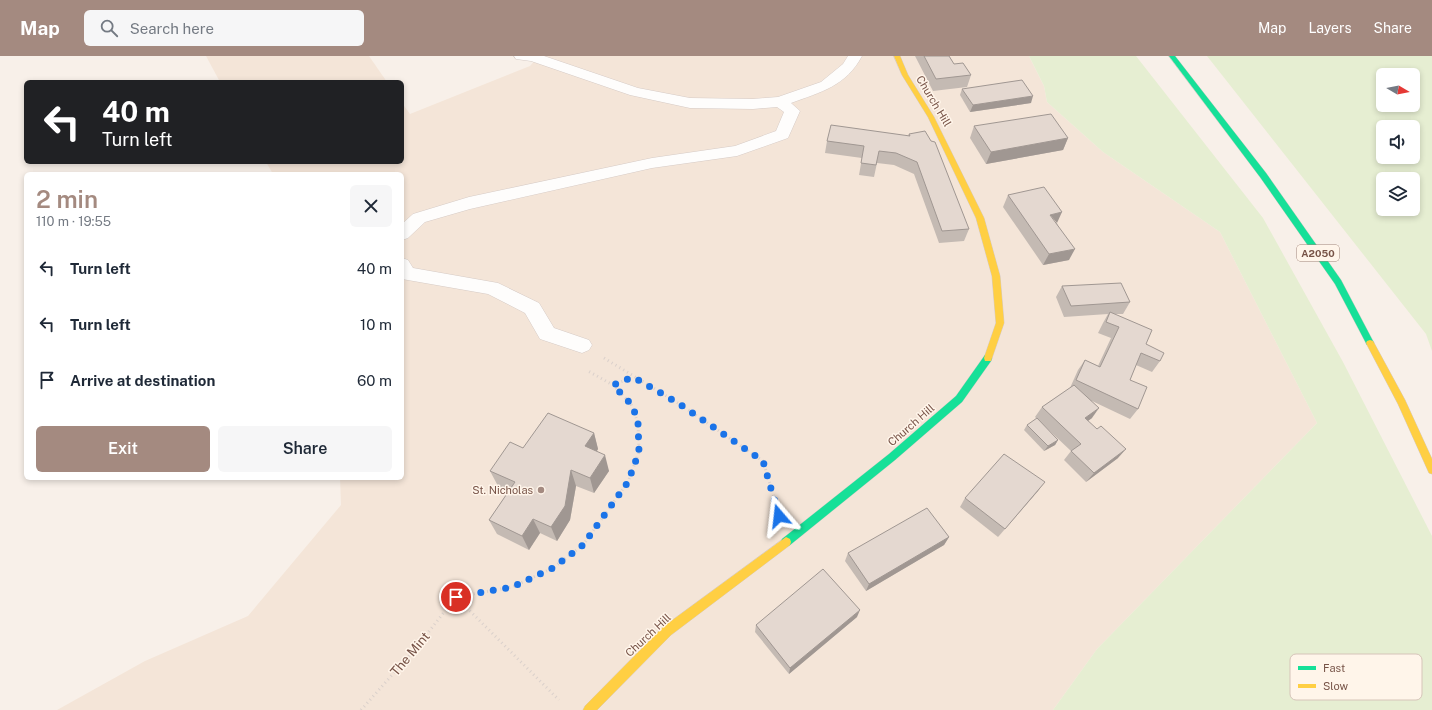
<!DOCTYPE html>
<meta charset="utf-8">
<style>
body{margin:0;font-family:"Public Sans",sans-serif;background:#f6f6f7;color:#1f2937;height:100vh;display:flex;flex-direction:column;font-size:15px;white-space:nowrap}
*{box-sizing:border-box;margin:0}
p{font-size:13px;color:#747a83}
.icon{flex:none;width:22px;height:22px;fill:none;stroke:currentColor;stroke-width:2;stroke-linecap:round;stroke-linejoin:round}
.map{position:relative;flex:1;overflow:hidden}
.sheet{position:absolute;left:24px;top:116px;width:380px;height:308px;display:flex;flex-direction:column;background:#fff;border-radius:6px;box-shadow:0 2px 6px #0003}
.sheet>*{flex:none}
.top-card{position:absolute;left:24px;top:24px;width:380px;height:84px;border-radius:6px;box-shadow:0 2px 6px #0003;background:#202124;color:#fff;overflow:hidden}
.needle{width:26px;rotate:100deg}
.controls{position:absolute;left:1376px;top:12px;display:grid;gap:8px}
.controls a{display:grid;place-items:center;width:44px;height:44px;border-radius:6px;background:#fff;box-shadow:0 2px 6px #0003;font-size:20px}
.pin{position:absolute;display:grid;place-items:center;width:34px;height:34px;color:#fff;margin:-17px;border:2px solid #fff;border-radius:50%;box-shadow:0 1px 4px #0007}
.me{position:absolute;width:44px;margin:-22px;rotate:343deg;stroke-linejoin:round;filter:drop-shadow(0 0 3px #0008)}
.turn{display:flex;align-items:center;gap:14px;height:84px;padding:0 12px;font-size:18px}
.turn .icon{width:52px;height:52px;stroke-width:2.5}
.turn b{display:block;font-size:28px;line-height:34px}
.round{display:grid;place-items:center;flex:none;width:42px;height:42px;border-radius:6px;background:#f6f6f7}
.summary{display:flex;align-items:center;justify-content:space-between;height:68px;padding:0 12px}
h1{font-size:24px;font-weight:600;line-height:30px;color:#a48a80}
.cta{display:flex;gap:8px;margin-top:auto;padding:8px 12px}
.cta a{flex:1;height:46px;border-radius:6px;background:#a48a80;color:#fff;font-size:16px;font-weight:600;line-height:46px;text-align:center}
.cta a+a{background:#f6f6f7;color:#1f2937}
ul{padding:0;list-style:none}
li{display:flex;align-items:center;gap:12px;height:56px;padding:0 12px}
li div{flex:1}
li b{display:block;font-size:15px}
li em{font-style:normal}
header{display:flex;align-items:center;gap:24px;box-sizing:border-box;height:56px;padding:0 20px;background:#a48a80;color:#fff}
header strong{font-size:19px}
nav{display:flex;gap:22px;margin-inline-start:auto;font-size:14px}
.search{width:280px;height:36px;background:#f6f6f7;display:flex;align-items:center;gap:10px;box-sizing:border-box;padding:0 14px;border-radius:6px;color:#747a83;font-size:15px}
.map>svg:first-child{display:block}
.residential{fill:#f4e5d8}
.green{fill:#e6eed2;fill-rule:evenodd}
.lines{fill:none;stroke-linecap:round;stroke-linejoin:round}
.lane-casing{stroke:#d6cbc6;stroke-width:1}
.fast-casing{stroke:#d6cbc6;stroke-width:1}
.slow-casing{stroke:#d6cbc6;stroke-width:1}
.path{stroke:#dad0cb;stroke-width:3;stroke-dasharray:1 3.5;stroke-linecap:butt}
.lane{fill:#fefdfc;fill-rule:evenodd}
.fast{fill:#16e098;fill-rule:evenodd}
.slow{fill:#ffcf43;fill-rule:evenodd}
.wall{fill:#c4bab3}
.shaded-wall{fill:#a09792}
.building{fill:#e4d8d0;stroke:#a09792}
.route{stroke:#1a73e8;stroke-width:7;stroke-dasharray:0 12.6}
.poi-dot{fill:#a48a80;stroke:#fff5ea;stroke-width:1.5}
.labels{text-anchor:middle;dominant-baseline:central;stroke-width:3;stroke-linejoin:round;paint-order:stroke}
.shield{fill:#fff5ea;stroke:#a08478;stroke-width:1}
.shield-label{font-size:10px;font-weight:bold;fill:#775347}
.street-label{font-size:11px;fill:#775347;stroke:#fff5ea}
.poi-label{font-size:11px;fill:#775347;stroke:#fff5ea;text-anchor:end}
.near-street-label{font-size:13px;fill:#775347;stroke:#fff5ea}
.key{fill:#fff5ea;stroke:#d6c4b9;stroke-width:1}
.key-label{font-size:11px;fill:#775347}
</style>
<header>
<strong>Map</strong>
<div class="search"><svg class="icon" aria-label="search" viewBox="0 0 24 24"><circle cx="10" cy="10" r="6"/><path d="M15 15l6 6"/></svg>Search here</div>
<nav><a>Map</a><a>Layers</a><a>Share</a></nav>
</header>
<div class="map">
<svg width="1432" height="654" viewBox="0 0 1432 654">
<rect width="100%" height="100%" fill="#f8f0e9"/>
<g class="residential">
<polygon points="206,0 369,0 387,26 220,26"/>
<polygon points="539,0 1029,0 1044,30 1047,46 1103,96 1220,176 1317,367 1097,593 1053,654 57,654 145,605 248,560 341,449 340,422 402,422 402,118 273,118 266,106 402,106 402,47 410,58 530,10"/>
</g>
<g class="green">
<polygon points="1029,0 1136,0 1263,162 1343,306 1432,480 1432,654 1053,654 1097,593 1317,367 1220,176 1103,96 1047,46 1044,30"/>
<path d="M 1207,0 L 1432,0 L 1432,295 L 1426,278 ZM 1383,19 L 1413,19 L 1413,49 L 1383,49 ZM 1383,71 L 1413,71 L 1413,101 L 1383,101 ZM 1383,123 L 1413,123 L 1413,153 L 1383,153 Z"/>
</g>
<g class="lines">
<g class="lane-casing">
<g id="lane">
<path d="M 514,0 L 544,0 L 638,32 L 690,42 L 753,43 L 778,41 L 821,26 L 843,8 L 848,0 L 862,0 C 846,30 821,36 791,47 L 800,55 L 788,82 L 737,100 L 652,112 L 470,153 L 425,166 L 408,182 L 402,184 L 402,168 L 413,158 L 469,141 L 652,102 L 735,90 L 776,75 L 784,56 L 777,51 L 753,53 L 690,52 L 630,39 L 531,5 L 516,3 Z"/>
<polygon points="402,202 408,204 413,212 498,227 539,247 554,272 589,284 592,289 589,294 582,297 540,283 525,257 488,238 402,223"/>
</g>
</g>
<g class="fast-casing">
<g id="fast">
<polygon points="1169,0 1175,0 1266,117 1341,224 1374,287 1373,289 1367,289 1335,228 1260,121"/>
<polygon points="988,298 991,299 992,302 991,305 962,346 895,404 790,489 786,491 782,489 781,486 782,483 889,398 956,340 985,299"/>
</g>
</g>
<g class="slow-casing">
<g id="slow">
<polygon points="894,0 900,0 908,19 934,61 984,162 1000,220 1004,267 992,302 991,305 985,305 984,302 996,267 992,220 976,162 928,61 902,19"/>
<polygon points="1370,284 1373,285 1405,344 1432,403 1432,418 1429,417 1398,348 1366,287 1367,285"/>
<polygon points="786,481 790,483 791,486 790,489 671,579 597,654 583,654 585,650 663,571"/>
</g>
</g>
<g class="path">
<polyline points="604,302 678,347 763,405 778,454"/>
<polyline points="613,329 633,321"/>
<polyline points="456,541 512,531 553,512 583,489 628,426 639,396 638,367 631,348 613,329 588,315"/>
<polyline points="457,542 559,644"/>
<polyline points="361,654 416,592 456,541"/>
</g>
<use href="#lane" class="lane"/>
<use href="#fast" class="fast"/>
<use href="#slow" class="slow"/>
</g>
<g class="wall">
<polygon points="915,0 949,0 954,8 971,19 967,31 933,35"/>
<polygon points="962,33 1031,47 970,56 960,39"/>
<polygon points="974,70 1068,82 1063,94 986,108 970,82"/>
<polygon points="909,78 969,173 964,185 939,187 914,118 894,109 877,107 874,121 859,119 862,102 825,97 827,85 908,80"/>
<polygon points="1008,139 1057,167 1069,204 1043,209 1003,151"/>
<polygon points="1062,230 1130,246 1123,258 1114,258 1146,288 1160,305 1152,316 1136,309 1130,324 1138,353 1130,363 1092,345 1092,362 1088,365 1118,402 1086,426 1064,404 1071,395 1035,361 1042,351 1070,332 1078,314 1085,304 1098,310 1111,282 1098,277 1103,267 1108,258 1064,261 1056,241"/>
<polygon points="1027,369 1058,384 1055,389 1044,395 1024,374"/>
<polygon points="594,377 598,393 597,395 609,415 594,437 576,430 570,464 557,485 540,477 529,494 497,478 489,464 509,435 498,430 490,415"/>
<polygon points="1038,435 998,481 960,451 965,442"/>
<polygon points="949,481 944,489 866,535 845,505 848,497"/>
<polygon points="857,561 789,618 755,576 756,569"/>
</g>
<g class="shaded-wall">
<polygon points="1033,40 1031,47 970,56 973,49"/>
<polygon points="1068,82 1063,94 986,108 991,96"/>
<polygon points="1062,156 1057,167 1050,159"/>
<polygon points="1075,193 1069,204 1043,209 1049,198"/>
<polygon points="1099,352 1092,362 1078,372 1085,362"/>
<polygon points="594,377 598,393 590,406 585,390"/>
<polygon points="1058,384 1055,389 1044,395 1048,390"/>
<polygon points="1126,393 1118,402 1086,426 1094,417"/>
<polygon points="605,399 609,415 594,437 590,422"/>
<polygon points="571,414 576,430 570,464 557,485 551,471"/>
<polygon points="1045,426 1038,435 998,481 1005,473"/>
<polygon points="533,463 540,477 529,494 522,480"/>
<polygon points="949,481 944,489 866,535 869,528"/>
<polygon points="860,554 857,561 789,618 790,612"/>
</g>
<g class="building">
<polygon points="924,0 949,0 954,8 963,7 971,19 936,23"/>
<polygon points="1022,24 1033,40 973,49 962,33"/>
<polygon points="1051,58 1068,82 991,96 974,70"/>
<polygon points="831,69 910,80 909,78 925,75 931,85 935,86 969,173 942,175 917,106 896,97 879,95 876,109 861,107 864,90 827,85"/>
<polygon points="1044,131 1062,156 1050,159 1075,193 1049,198 1008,139"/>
<polygon points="1121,227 1130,246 1071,250 1062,230"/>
<polygon points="1110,256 1152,274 1146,288 1164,297 1160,305 1141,297 1130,324 1147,331 1138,353 1076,324 1085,304 1100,311 1119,271 1106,266"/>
<polygon points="1074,329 1099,352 1085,362 1097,373 1101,370 1126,393 1094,417 1071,395 1081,388 1042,351"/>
<polygon points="548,357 594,377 585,390 605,399 590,422 571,414 565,450 551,471 533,463 522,480 489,464 515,426 490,415 510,386 523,392"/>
<polygon points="1037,362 1058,384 1048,390 1027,369"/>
<polygon points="1004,398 1045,426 1005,473 965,442"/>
<polygon points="927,452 949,481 869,528 848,497"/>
<polygon points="823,513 860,554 790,612 756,569"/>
</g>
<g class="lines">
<polyline class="route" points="456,541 512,531 553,512 583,489 628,426 639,396 638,367 635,357 631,348 613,329 633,321 678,347 763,405 779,460"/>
</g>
<circle class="poi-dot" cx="541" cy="434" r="4"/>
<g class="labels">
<rect class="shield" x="1297" y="189" width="42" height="16" rx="3"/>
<g class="shield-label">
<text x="1318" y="197">A2050</text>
</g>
<g class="street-label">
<text transform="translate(934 45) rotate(59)">Church Hill</text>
<text transform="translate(911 369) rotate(-41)">Church Hill</text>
<text transform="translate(648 579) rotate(-43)">Church Hill</text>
</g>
<g class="poi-label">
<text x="533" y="434">St. Nicholas</text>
</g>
<g class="near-street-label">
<text transform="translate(410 598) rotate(-50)">The Mint</text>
</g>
</g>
<rect x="1290" y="598" width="132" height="46" rx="6" class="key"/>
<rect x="1298" y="610" width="18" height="4" fill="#16e098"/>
<rect x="1298" y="628" width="18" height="4" fill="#ffcf43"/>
<g class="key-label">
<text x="1323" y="616">Fast</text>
<text x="1323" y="634">Slow</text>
</g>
</svg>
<div class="controls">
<a><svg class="needle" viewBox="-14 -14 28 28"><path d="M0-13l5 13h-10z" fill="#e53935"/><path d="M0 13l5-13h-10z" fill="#747a83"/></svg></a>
<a><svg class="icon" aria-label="sound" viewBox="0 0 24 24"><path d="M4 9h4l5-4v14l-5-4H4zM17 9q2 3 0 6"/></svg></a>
<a><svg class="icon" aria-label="layers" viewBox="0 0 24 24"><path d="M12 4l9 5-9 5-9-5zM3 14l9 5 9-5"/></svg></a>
</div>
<div class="pin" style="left:456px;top:541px;background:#d93025"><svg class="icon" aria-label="arrive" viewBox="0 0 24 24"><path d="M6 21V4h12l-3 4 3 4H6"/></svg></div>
<svg class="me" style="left:779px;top:460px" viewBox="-20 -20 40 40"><path d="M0-17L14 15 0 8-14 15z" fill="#1a73e8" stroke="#fff" stroke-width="4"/></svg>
<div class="top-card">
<div class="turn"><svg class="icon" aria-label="left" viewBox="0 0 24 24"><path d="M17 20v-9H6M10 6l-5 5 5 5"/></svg><div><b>40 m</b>Turn left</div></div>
</div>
<section class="sheet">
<div class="summary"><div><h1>2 min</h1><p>110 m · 19:55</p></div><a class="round"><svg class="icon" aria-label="close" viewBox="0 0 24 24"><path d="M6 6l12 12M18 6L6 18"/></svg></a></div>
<ul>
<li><svg class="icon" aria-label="left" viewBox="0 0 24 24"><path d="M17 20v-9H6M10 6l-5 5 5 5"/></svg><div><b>Turn left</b></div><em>40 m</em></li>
<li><svg class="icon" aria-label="left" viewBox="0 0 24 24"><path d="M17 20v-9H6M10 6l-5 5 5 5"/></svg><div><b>Turn left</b></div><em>10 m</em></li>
<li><svg class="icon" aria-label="arrive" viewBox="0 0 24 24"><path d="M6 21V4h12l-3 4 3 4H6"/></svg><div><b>Arrive at destination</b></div><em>60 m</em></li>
</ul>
<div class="cta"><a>Exit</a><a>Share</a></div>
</section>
</div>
